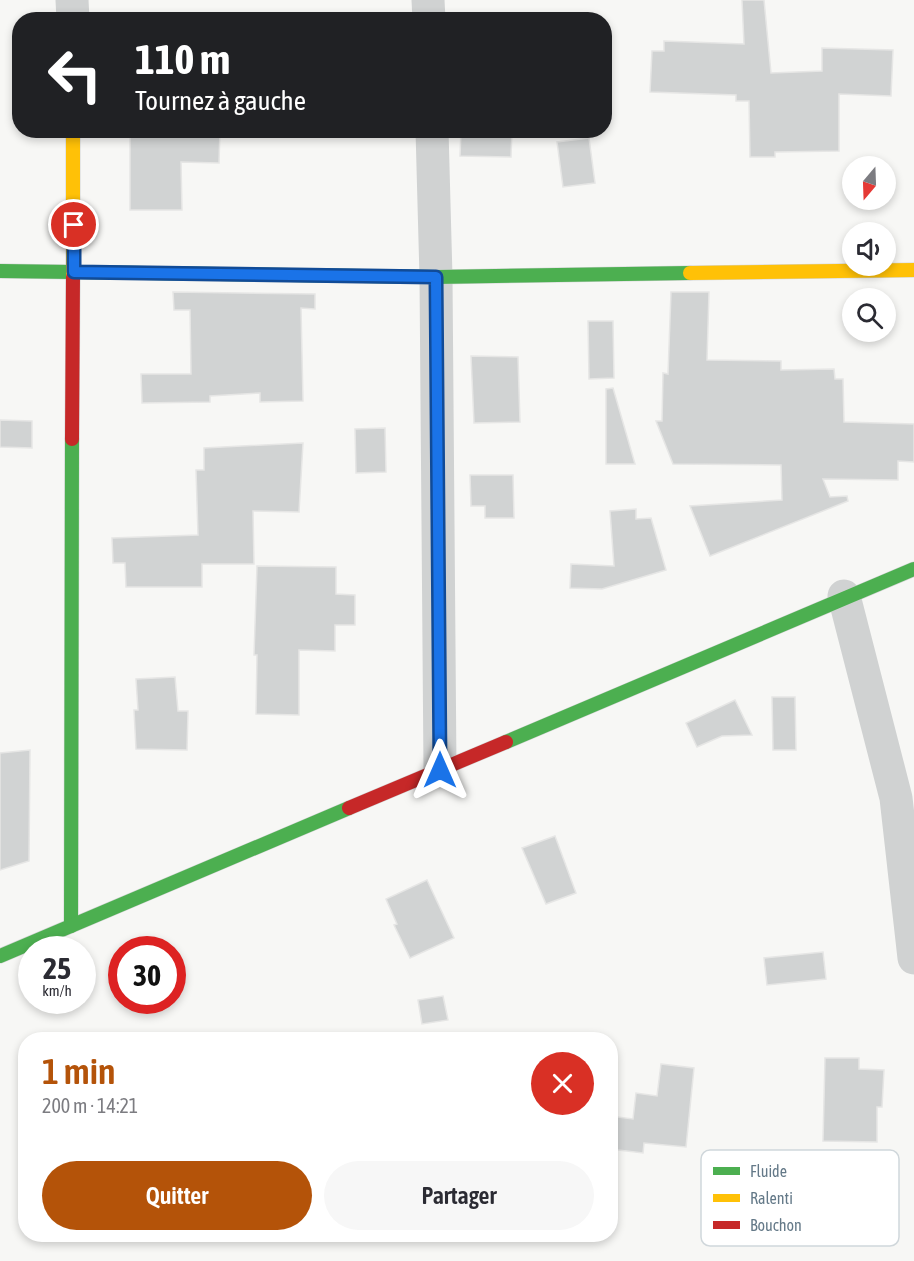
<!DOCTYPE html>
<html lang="fr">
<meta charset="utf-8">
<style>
body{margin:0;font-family:"Asap Condensed",sans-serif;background:#f7f7f7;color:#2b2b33;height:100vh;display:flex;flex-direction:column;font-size:22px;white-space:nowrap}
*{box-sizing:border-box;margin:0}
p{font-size:20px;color:#7c7c81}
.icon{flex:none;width:33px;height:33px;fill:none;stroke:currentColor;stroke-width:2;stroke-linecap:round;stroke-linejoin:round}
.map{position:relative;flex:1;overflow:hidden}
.panel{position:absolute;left:18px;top:1032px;width:600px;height:210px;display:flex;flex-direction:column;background:#fff;border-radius:24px;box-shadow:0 3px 9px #0003}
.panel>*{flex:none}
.guide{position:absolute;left:12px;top:12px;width:600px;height:126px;border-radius:24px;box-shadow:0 3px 9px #0003;background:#202124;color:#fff;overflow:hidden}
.needle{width:39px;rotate:199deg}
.controls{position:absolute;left:842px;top:156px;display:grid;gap:12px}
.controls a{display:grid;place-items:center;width:54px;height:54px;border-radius:50%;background:#fff;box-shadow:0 3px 9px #0003;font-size:30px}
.speed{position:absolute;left:18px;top:936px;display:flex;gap:12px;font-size:30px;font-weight:700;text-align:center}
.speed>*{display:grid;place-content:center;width:78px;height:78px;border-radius:50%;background:#fff;box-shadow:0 3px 9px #0003;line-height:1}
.speed small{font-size:15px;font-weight:400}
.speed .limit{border:9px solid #d22;background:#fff;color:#111}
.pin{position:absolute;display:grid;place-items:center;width:51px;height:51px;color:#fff;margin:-26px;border:3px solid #fff;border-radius:50%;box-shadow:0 2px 6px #0007}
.me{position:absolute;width:66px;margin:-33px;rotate:0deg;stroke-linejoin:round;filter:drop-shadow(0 0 4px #0008)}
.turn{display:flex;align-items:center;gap:21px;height:126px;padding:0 24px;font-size:27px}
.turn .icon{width:78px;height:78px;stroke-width:2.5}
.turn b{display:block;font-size:42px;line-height:51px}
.round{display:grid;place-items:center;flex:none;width:63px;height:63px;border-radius:32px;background:#f7f7f7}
.overview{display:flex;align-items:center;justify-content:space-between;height:102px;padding:0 24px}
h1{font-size:36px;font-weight:600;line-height:45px;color:#b45309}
.button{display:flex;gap:12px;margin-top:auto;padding:12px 24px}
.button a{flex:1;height:69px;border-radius:36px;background:#b45309;color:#fff;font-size:24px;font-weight:600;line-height:69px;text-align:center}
.button a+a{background:#f7f7f7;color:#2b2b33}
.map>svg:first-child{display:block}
.building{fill:#d1d3d3;stroke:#e6e6e5;stroke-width:1.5}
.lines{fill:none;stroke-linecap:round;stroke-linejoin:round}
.fast-casing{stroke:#d3d5d5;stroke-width:15}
.slow-casing{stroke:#d3d5d5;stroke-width:15}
.jam-casing{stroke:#d3d5d5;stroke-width:15}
.street{stroke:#d0d2d2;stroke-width:33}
.fast{stroke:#4caf50;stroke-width:14}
.slow{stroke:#ffc107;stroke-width:14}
.jam{stroke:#c62828;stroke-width:14}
.route-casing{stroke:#114b97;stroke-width:15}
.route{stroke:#1a73e8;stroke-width:10}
.key{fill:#fff;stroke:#d0d7db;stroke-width:1.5}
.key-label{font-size:16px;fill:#647988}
</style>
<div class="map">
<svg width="914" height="1261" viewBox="0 0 914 1261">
<rect width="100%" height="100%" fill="#f7f7f5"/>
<g class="building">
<polygon points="742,0 764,0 771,73 822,71 822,48 893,50 891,96 839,94 839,151 775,152 775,157 750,157 749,101 736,101 736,95 650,92 652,51 664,51 664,41 744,44"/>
<polygon points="130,130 220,130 219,163 181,162 182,210 130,210"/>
<polygon points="461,130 512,130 511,157 460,156"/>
<polygon points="589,138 595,183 563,187 557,142"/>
<polygon points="173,292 315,294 315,309 301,308 303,401 260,402 260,393 210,396 210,402 142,403 141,374 191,374 190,310 174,310"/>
<polygon points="671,292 709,292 707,360 781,361 781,370 834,369 835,379 843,379 844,422 914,424 914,462 898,461 898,480 823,479 830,497 847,496 848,501 710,556 690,506 782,500 781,465 673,464 656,421 662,421 663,373 668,374"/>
<polygon points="588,321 613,321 614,378 589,379"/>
<polygon points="471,356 518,357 520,422 474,423"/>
<polygon points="613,388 635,464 606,464 606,389"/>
<polygon points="0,420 32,421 32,448 0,447"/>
<polygon points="385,428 386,472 356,473 355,429"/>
<polygon points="303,443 299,512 253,511 254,564 202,564 202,587 126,587 125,563 113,563 112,538 198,535 196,470 204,470 204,448"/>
<polygon points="470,475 513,475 514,518 485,518 485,506 471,506"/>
<polygon points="636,509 636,519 651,518 666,570 602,589 570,588 571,564 614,566 610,511"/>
<polygon points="257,566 336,567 336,594 355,595 355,625 335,625 335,651 299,650 299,715 256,714 257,655 254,655"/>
<polygon points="175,677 178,711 188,711 187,750 136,749 134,710 138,710 136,679"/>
<polygon points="772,697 795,697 796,750 773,750"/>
<polygon points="735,700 752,735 722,736 697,747 686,723"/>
<polygon points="30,750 29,861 0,870 0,753"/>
<polygon points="555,836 576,893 546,904 522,848"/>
<polygon points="427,880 454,938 410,958 394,925 397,924 386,899"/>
<polygon points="823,952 826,979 767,985 764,958"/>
<polygon points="443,996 448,1020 422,1024 418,1000"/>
<polygon points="825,1058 859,1058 859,1069 884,1070 882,1107 877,1107 877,1142 823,1141"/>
<polygon points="661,1064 694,1068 686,1147 644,1143 643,1153 610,1149 610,1116 633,1119 636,1093 657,1096"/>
</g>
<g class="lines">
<g class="fast-casing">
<g id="fast">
<polyline points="0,271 436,277 690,273"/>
<polyline points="506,742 914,569"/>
<polyline points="71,926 72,439"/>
<polyline points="0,956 349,808"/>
</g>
</g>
<g class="slow-casing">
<g id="slow">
<polyline points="690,273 914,270"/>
<polyline points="73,277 73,130"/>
</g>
</g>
<g class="jam-casing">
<g id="jam">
<polyline points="72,439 73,277"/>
<polyline points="349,808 506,742"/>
</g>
</g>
<g class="street">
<polyline points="72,0 73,20"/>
<polyline points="428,0 429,20"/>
<polyline points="432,130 436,277 440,770"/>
<polyline points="844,596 896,798 914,958"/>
</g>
<use href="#fast" class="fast"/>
<use href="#slow" class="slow"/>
<use href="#jam" class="jam"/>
</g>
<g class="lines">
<g class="route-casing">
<polyline id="route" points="74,225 74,272 436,277 440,770"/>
</g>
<use href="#route" class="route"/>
</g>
<rect x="701" y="1150" width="198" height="96" rx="9" class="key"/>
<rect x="713" y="1167" width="27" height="8" fill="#4caf50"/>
<rect x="713" y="1194" width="27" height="8" fill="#ffc107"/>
<rect x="713" y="1221" width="27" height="8" fill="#c62828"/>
<g class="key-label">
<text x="750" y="1177">Fluide</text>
<text x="750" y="1204">Ralenti</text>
<text x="750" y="1231">Bouchon</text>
</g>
</svg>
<div class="controls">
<a><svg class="needle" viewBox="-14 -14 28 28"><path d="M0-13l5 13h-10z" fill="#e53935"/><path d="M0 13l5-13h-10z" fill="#7c7c81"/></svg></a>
<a><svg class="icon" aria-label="sound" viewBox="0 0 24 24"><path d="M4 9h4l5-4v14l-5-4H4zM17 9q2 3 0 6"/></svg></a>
<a><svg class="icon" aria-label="search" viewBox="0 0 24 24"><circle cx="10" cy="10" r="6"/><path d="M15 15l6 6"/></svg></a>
</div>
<div class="speed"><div>25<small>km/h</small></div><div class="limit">30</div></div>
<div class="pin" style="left:74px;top:225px;background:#d93025"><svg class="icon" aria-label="arrive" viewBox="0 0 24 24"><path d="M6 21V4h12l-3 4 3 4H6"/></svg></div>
<svg class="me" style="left:440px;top:770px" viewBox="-20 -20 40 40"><path d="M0-17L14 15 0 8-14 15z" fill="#1a73e8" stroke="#fff" stroke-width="4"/></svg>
<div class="guide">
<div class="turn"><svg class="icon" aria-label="left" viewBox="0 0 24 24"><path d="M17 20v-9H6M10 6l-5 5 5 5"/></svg><div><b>110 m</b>Tournez à gauche</div></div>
</div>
<section class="panel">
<div class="overview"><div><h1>1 min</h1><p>200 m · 14:21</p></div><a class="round" style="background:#d93025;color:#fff"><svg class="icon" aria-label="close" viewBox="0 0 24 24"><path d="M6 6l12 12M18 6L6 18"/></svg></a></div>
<div class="button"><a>Quitter</a><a>Partager</a></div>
</section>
</div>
